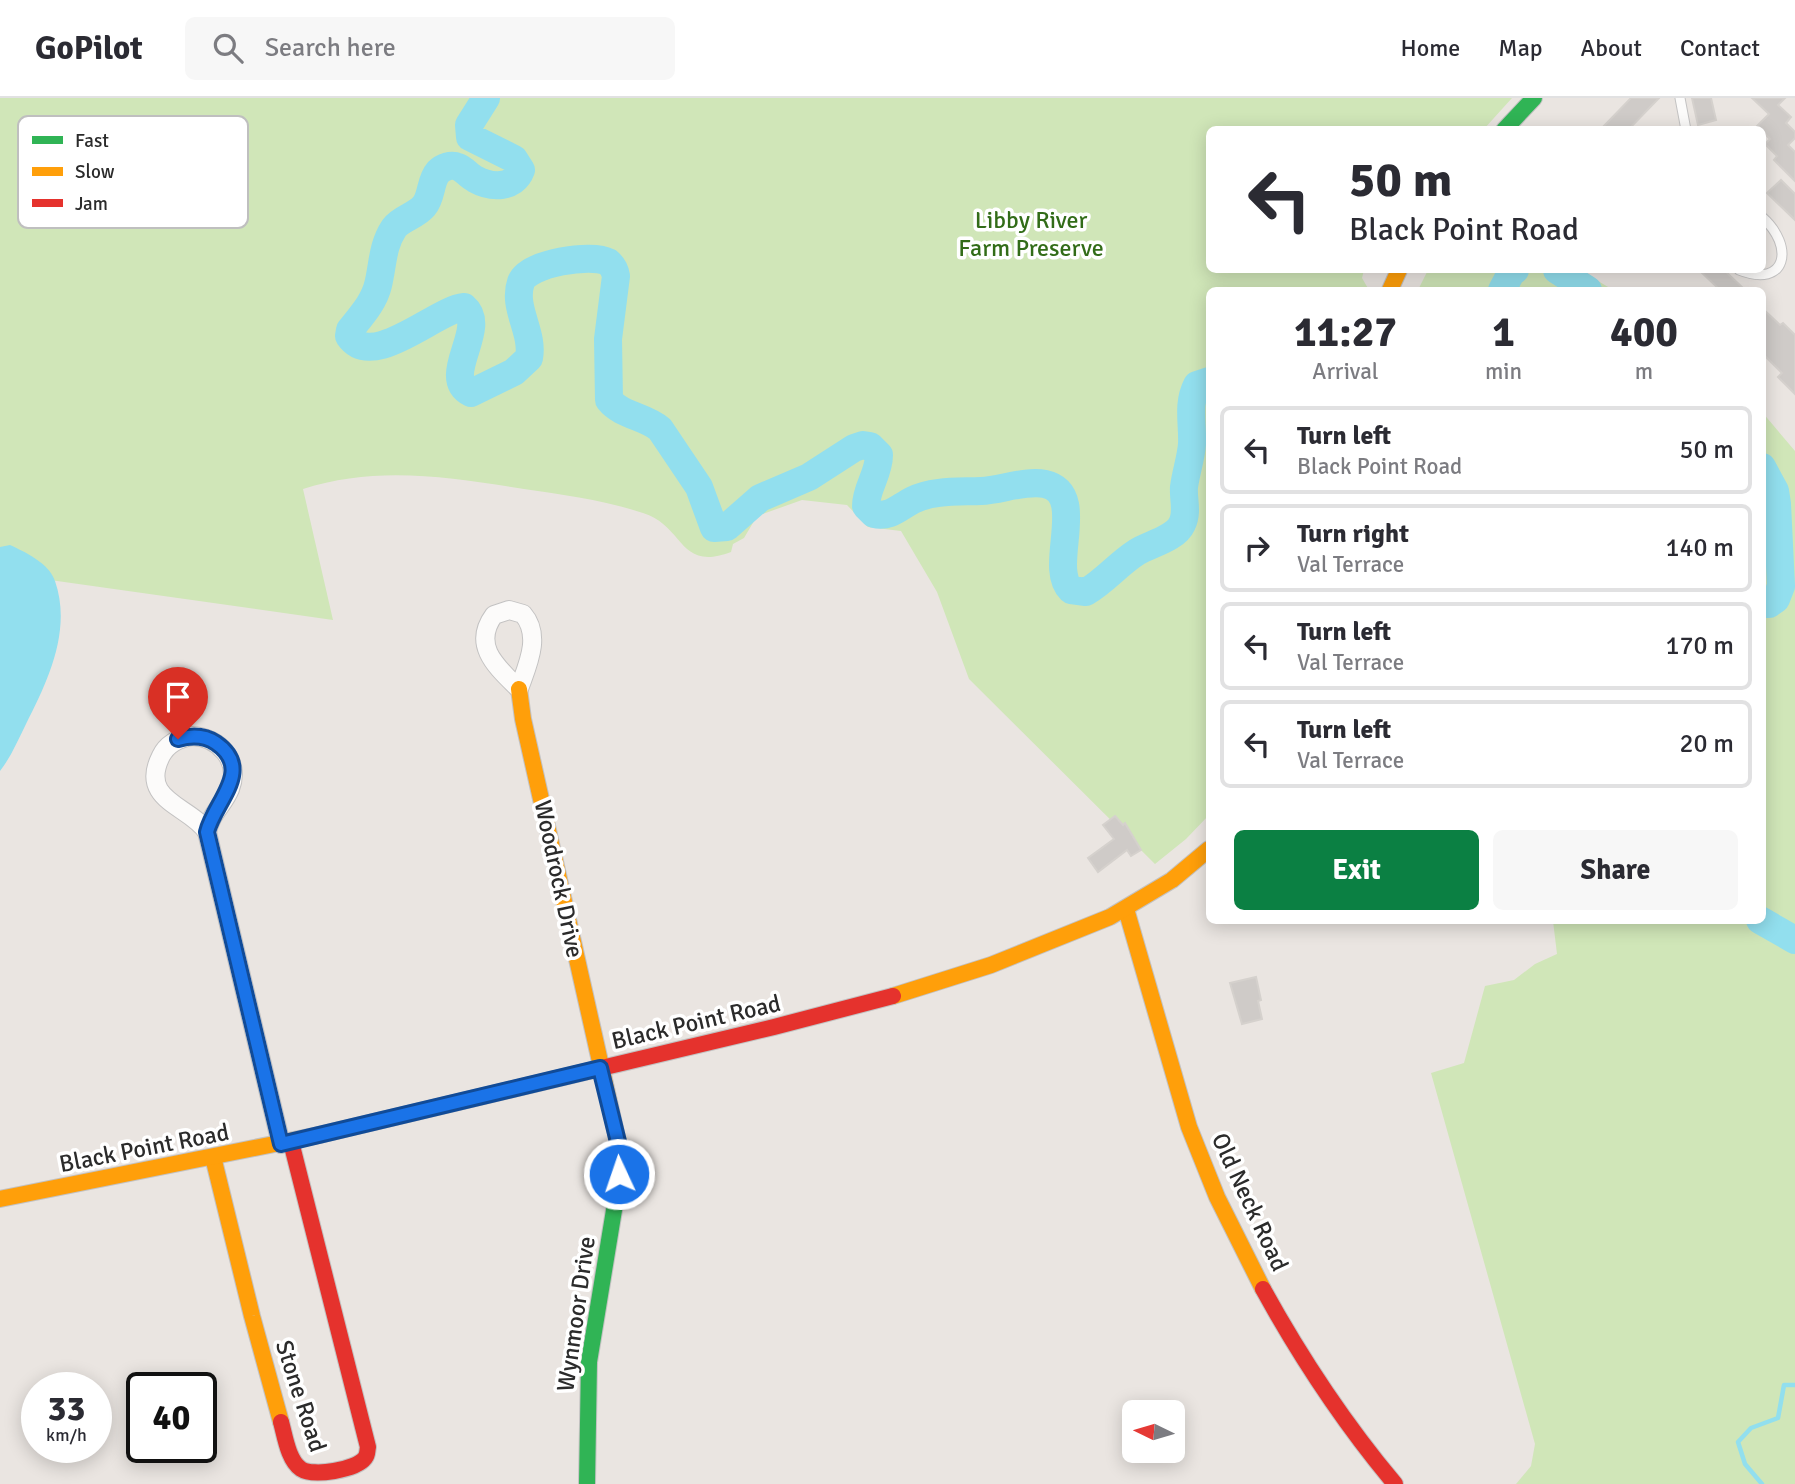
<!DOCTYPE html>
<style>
body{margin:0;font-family:Signika,sans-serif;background:#f7f7f7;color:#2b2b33;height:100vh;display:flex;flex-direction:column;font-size:26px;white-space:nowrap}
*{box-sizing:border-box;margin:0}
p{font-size:23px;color:#7c7c81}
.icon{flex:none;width:38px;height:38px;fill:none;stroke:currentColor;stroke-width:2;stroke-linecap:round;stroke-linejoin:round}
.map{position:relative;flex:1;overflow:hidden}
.sheet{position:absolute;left:1206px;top:189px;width:560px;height:637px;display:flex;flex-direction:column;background:#fff;border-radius:10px;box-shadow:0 4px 18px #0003}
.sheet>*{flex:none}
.hud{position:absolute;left:1206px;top:28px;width:560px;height:147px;border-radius:10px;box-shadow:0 4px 18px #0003;background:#fff;color:#2b2b33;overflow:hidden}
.needle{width:46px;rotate:275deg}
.fabs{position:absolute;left:1122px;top:1302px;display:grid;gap:14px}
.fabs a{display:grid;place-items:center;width:63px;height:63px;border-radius:10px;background:#fff;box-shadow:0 4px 18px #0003;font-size:35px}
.speed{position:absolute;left:21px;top:1274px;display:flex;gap:14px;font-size:35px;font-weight:700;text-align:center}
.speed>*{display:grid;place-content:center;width:91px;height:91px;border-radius:50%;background:#fff;box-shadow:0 4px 18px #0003;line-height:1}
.speed small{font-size:18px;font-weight:400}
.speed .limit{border:4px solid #111;border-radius:10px;background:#fff;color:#111}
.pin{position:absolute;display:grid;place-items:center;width:60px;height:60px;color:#fff;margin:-72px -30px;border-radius:50% 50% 50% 0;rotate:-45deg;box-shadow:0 0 7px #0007}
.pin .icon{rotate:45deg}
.me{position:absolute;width:77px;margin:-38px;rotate:357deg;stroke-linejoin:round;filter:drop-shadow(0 0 5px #0008)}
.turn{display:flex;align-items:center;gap:24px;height:147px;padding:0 28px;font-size:32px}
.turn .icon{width:91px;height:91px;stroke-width:2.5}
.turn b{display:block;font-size:49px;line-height:60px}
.eta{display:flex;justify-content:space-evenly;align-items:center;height:119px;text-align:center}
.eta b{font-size:42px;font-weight:700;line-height:49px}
.primary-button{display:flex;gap:14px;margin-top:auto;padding:14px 28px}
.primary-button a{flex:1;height:80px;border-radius:10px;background:#0b8043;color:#fff;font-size:28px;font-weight:700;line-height:80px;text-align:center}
.primary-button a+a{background:#f7f7f7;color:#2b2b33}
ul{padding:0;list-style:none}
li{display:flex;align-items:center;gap:21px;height:88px;margin:0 14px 10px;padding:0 14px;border:4px solid #e1e1e2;border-radius:10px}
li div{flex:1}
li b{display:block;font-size:26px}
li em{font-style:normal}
header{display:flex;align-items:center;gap:42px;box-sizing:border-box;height:98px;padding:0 35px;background:#fff;border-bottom:2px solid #e1e1e2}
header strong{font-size:33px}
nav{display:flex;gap:38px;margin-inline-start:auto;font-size:24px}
.search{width:490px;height:63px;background:#f7f7f7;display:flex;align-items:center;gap:18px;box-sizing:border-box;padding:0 24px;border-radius:10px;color:#7c7c81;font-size:26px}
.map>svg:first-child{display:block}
.green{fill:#d0e6b8}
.water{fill:#92dfee}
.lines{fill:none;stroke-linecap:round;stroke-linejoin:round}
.stream{stroke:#92dfee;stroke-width:4.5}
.river{stroke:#92dfee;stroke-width:28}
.building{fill:#cfcbc8;stroke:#d5d1cd;stroke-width:2}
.lane-casing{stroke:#c3c2c2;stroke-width:11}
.street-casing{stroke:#c3c2c2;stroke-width:20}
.fast-casing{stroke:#c3c2c2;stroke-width:18}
.slow-casing{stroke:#c3c2c2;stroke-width:18}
.jam-casing{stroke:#c3c2c2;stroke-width:18}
.lane{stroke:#fcfbfa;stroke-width:9}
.street{stroke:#fcfbfa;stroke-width:18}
.fast{stroke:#30b455;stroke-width:16}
.slow{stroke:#ff9f0a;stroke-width:16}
.jam{stroke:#e5322d;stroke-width:16}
.route-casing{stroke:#114b97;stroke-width:18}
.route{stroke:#1a73e8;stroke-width:12}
.labels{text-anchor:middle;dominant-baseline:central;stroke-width:7;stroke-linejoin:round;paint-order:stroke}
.park-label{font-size:24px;fill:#326c18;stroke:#fff}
.street-label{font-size:24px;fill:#2b2b2b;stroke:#fff}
.key{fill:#fff;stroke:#bfbfbf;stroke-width:2}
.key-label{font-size:19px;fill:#2b2b2b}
</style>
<header>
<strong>GoPilot</strong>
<div class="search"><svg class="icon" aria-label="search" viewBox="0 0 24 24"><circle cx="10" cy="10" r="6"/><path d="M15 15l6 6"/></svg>Search here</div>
<nav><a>Home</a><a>Map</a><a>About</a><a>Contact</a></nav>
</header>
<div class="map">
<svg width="1795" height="1386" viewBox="0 0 1795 1386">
<rect width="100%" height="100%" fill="#eae5e1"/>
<g class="green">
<path d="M 0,0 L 1512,0 L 1484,31 L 1209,32 L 1209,172 L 1364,172 L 1362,180 L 1369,192 L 1209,192 L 1209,717 L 1186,741 L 1155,766 L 969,581 L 937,494 L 901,433 L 868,429 L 847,407 L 802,402 L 757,418 L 744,440 L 733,446 L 731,454 C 678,474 685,428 643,415 C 604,402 564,397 524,391 C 450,379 376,367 303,391 L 333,522 L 50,482 L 0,455 Z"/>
<polygon points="1428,172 1580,172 1613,192 1418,192"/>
<polygon points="1762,314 1795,353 1795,1386 1516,1386 1531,1368 1535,1346 1431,975 1464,965 1485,888 1514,882 1535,866 1557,856 1553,823 1762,822"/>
</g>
<path class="water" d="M 10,447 C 25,454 49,465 55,483 C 72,532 48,583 26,626 C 18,642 11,659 0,673 L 0,449 Z"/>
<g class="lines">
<polyline class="stream" points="1762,1386 1745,1366 1738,1344 1751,1330 1778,1320 1784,1287 1795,1287"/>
<g class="river">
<path d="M 486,0 L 469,27 L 470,39 L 514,61 L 521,72 C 514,91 491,90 475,81 C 469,78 464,71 458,69 C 451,66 443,69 438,74 C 430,83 432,99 424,108 C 416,118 401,120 394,130 C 382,148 383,167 378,187 C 374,204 361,218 350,232 L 349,238 C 373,273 437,211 464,209 C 489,230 439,279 471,295 L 514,274 L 529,260 C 534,234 512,210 521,184 C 528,165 592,155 608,164 C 613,168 615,172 616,178 L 608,241 L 609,302 C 622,318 645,318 660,331 L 699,389 L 714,430 L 727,429 L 760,400 L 809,379 L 854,350 L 863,347 L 870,348 L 879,357 C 879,376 866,390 866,408 L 874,416 C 890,420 899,409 913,402 C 933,392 959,394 981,393 C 1001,392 1026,382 1045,386 C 1089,396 1047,469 1071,492 L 1086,494 C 1105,483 1118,466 1137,454 C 1150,446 1175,441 1182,426 C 1188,414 1183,401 1184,389 C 1186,374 1191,360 1192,346 C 1193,326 1187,306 1197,287 L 1209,283"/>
<polyline points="1557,172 1588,192"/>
<polyline points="1502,192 1511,175 1515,172"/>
<polyline points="1762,369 1775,393 1777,406 1781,488 1776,501 1769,506 1762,506"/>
<polyline points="1760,822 1795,842"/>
</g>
</g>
<g class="building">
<polygon points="1631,0 1659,0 1628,32 1600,32"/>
<polygon points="1692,0 1711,0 1716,22 1698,27"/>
<polygon points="1752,0 1785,0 1778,7 1791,19 1786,25 1795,34 1795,40 1788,47 1795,54 1795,83 1774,62 1777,58 1765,46 1770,41 1757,28 1769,16"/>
<polygon points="1781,82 1795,96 1795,122 1767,95"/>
<polygon points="1699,172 1724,172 1745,192 1720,192"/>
<polygon points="1762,210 1780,227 1783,225 1795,237 1795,296 1778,279 1782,275 1762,255"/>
<polygon points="1115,718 1123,727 1125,725 1141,752 1131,758 1127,752 1098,774 1088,760 1114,741 1103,727"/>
<polygon points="1256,879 1261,902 1258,903 1262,921 1242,926 1230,885"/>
</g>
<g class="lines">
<g class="lane-casing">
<g id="lane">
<polyline points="1680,0 1686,32"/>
<path d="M 1739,172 C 1787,191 1795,148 1762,119"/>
</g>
</g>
<g class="street-casing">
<g id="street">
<path d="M 509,512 L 523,516 C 542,538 527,568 519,591 C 498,570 471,548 494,517 Z"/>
<path d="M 192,638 C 219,639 241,663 230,691 C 223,708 212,713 207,734 C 191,708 138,703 161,658 C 167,646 179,640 192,638 Z"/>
<polyline points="207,734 281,1046"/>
</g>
</g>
<g class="fast-casing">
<g id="fast">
<polyline points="1504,32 1534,0"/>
<polyline points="587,1386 589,1264 617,1094 618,1071"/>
</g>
</g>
<g class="slow-casing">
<g id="slow">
<polyline points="1390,192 1399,172"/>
<polyline points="519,591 523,621 619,1048 618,1071"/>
<polyline points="1126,811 1189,1029 1217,1099 1263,1191"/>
<polyline points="893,898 991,867 1110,819 1172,782 1209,751"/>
<polyline points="213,1059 252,1218 281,1324"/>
<polyline points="0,1101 319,1037"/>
</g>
</g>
<g class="jam-casing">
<g id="jam">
<polyline points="319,1037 774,929 893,898"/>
<path d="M 1263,1191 C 1301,1260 1344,1325 1395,1386"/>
<path d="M 281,1324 C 285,1338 288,1362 301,1371 C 313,1379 356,1372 365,1360 C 368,1356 367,1353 368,1349 L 291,1044"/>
</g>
</g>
<use href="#lane" class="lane"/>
<use href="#street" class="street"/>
<use href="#fast" class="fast"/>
<use href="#slow" class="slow"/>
<use href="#jam" class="jam"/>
</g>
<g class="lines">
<g class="route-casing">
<path id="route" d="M 178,641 C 192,637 204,637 216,645 C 255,672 214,704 207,734 L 281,1046 L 600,970 L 619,1048 L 619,1076"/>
</g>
<use href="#route" class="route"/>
</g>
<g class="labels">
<g class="park-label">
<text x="1031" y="122">Libby River<tspan x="1031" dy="28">Farm Preserve</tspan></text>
</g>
<g class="street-label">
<text transform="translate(559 781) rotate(78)">Woodrock Drive</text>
<text transform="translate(696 924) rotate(-13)">Black Point Road</text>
<text transform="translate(144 1050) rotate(-11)">Black Point Road</text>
<text transform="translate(1250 1104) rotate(65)">Old Neck Road</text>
<text transform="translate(576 1216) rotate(-82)">Wynmoor Drive</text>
<text transform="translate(301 1298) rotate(72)">Stone Road</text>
</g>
</g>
<rect x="18" y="18" width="230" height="112" rx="10" class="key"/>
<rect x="32" y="38" width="31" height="8" fill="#30b455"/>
<rect x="32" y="69" width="31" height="9" fill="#ff9f0a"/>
<rect x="32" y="101" width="31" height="8" fill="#e5322d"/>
<g class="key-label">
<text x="75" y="49">Fast</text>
<text x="75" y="80">Slow</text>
<text x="75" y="112">Jam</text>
</g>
</svg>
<div class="fabs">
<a><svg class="needle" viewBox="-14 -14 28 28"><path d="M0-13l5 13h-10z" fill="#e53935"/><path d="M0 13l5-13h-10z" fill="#7c7c81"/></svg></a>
</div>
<div class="speed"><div>33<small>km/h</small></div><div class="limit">40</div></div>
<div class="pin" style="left:178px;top:641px;background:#d93025"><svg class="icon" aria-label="arrive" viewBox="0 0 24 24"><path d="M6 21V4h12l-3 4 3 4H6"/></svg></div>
<svg class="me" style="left:619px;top:1076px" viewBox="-20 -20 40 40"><circle r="17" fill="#1a73e8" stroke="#fff" stroke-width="3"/><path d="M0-11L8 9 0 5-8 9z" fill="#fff"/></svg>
<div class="hud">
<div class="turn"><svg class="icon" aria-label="left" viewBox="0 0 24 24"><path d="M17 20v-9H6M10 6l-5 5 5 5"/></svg><div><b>50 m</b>Black Point Road</div></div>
</div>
<section class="sheet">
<div class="eta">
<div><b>11:27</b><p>Arrival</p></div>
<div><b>1</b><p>min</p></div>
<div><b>400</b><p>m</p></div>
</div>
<ul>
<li><svg class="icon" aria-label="left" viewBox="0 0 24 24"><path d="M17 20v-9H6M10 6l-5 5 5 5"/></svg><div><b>Turn left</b><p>Black Point Road</p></div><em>50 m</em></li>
<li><svg class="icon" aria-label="right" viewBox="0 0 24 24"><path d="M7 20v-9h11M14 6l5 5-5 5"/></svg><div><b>Turn right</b><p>Val Terrace</p></div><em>140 m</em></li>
<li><svg class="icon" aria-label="left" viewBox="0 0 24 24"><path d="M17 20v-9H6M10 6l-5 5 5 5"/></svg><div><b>Turn left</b><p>Val Terrace</p></div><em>170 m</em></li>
<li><svg class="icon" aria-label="left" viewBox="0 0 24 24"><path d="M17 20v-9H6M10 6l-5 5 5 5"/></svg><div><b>Turn left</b><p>Val Terrace</p></div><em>20 m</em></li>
</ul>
<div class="primary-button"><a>Exit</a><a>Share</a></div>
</section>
</div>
